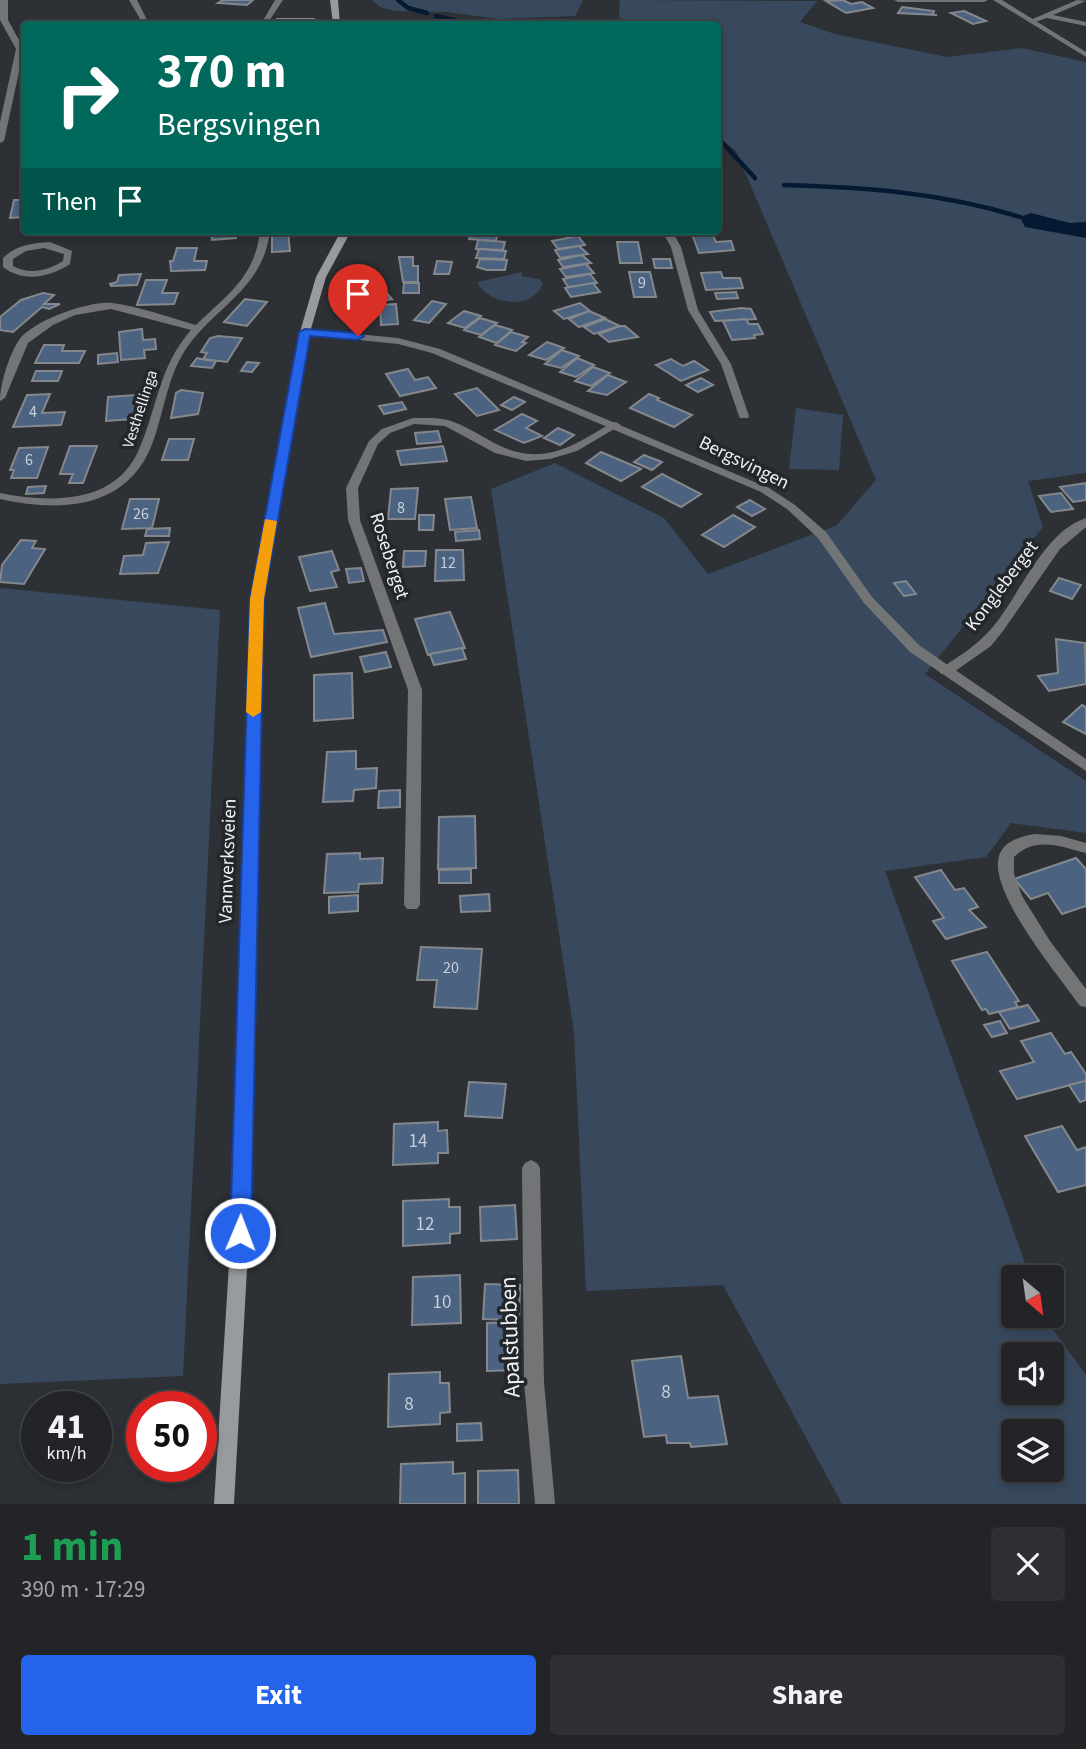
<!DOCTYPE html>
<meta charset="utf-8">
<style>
body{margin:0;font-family:"Source Sans 3",sans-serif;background:#2e3033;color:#f1f3f6;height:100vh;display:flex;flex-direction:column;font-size:26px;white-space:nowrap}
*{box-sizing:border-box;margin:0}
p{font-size:23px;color:#a2a4a7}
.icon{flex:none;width:38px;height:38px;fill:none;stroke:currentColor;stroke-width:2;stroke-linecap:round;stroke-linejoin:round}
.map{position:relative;height:1504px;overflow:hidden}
.panel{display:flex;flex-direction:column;background:#222427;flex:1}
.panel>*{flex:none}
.guide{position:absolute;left:21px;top:21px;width:700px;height:214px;border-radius:7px;box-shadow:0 4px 10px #0003,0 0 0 2px #3f4144;background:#00695c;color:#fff;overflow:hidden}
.needle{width:46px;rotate:151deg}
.tools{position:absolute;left:1001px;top:1265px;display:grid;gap:14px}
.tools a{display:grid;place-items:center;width:63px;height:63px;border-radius:7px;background:#222427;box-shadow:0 4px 10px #0003,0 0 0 2px #3f4144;font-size:35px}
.speed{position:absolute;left:21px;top:1391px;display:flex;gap:14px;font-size:35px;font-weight:700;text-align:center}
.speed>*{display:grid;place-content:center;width:91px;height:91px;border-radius:50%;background:#222427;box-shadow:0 4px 10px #0003,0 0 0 2px #3f4144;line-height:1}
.speed small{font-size:18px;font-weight:400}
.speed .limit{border:10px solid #d22;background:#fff;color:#111}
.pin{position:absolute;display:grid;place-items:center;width:60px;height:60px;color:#fff;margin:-72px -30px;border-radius:50% 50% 50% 0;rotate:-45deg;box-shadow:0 0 7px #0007}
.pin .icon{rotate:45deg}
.me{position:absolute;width:77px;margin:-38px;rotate:1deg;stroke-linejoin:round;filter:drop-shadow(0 0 5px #0008)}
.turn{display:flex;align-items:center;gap:24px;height:147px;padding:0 21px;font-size:32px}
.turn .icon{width:91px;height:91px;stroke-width:2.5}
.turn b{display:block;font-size:49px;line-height:60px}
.then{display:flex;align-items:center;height:66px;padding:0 21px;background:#0003;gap:14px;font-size:26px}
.round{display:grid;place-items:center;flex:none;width:74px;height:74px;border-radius:7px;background:#2e3033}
.overview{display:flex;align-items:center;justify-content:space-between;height:119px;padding:0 21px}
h1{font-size:42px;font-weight:700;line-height:52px;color:#1e9e55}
.cta{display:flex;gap:14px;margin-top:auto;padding:14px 21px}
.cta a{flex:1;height:80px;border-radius:7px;background:#2563eb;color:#fff;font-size:28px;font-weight:700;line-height:80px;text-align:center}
.cta a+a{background:#2e3033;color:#f1f3f6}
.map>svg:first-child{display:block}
.green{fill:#38495e;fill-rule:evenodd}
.water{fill:#051932}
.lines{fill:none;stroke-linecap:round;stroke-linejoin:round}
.stream{stroke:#051932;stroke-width:4.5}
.building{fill:#4b6380;stroke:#84888c;stroke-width:2}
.minor{fill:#737476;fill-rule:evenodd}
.tertiary{fill:#737476;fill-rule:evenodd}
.secondary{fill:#989b9e;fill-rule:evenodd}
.route{fill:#2563eb;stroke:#184099;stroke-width:2}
.slow{fill:#f59e0b}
.labels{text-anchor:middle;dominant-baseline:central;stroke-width:7;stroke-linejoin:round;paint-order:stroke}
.number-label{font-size:16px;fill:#c6ced7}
.far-street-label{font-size:16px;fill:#eff1f4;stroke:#23262a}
.street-label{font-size:19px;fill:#eff1f4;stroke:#23262a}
.near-number-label{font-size:19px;fill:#c6ced7}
.near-street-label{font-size:23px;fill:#eff1f4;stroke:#23262a}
</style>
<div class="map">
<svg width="1086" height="1504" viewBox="0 0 1086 1504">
<rect width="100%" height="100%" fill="#2d3034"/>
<g class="green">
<polygon points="372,0 583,0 575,16 498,19 448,12 395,11 380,7"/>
<path d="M 620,0 L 817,1 L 800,22 L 835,34 L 947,57 L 1022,48 L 1086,62 L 1086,473 L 1028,481 L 1043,527 L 925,674 L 1086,781 L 1086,833 L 1011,823 L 986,857 L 885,871 L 1030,1277 L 1013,1278 L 1013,1316 L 1043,1316 L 1086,1375 L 1086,1504 L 842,1504 L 723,1285 L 586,1291 L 574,1032 L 491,489 L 555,463 L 664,518 L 708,574 L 837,525 L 876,480 L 736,151 L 718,137 L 718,24 L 623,24 L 619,15 ZM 1013,1354 L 1052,1354 L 1052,1393 L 1013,1393 ZM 1013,1432 L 1052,1432 L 1052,1470 L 1013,1470 Z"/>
<path d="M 522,272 L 522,276 L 539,279 L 543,284 C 530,313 487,303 477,282 Z"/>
<polygon points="796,408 843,415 839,470 789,469"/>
<polygon points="0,588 220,610 183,1376 0,1384"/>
</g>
<polygon class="water" points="1031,213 1070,223 1086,222 1086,238 1025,227 1020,217"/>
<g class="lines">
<g class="stream">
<polyline points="398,0 408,8 427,13"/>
<polyline points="436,16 469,24"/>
<polyline points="718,138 755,178"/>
<path d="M 784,185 C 865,187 943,193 1020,217"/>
</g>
</g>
<g class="building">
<polygon points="223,0 253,0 247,5 218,3"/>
<polygon points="843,0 851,4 862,2 873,8 846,13 826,1"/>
<polygon points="902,7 934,11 932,15 937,15 898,13"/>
<polygon points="964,11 986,21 973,24 951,13"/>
<polygon points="277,19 314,19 312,24 275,24"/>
<polygon points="14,200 24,200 24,217 10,218"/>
<polygon points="211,231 235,231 236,238 212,240"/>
<polygon points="288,231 290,251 272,252 272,232"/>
<polygon points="471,231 498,232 496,241 469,239"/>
<polygon points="712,233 716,242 731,241 734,250 699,253 692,234"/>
<polygon points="578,236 585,245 558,249 552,241"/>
<polygon points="478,240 505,242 503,250 476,249"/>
<polygon points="617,242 638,242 642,263 620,263"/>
<polygon points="579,246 588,254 560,258 555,250"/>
<polygon points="177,248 197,248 194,261 207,261 205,270 171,271 170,261 173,261"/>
<polygon points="479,249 506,251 504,259 476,258"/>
<polygon points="582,255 591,263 563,267 558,260"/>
<polygon points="399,257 413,257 413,266 418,266 418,282 403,282"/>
<polygon points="480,259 507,260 505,270 487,270 477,267"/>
<polygon points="653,259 670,259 672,268 655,268"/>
<polygon points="437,261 452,262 449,274 434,274"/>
<polygon points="586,264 594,273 566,277 560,269"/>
<polygon points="629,272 650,272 656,297 634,297"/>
<polygon points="721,272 723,278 740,278 743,288 706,290 701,273"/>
<polygon points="141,274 137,285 111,286 110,284 117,282 119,275"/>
<polygon points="590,274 597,283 568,287 563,279"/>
<polygon points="146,280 167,280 162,293 178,293 174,304 137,305"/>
<polygon points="404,283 419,283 419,293 403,293"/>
<polygon points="593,283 600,292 571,297 565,288"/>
<polygon points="384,290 392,299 377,302 369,293"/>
<polygon points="736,292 738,298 717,299 715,293"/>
<polygon points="43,293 54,295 44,304 60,304 49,309 42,307 13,332 0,330 0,317 21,300"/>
<polygon points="245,299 267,302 247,326 224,322"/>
<polygon points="432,301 446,304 429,323 414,320"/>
<polygon points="580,303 590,311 564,319 554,311"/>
<polygon points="396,304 398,324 381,325 380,305"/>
<polygon points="741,308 751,309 756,319 715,321 710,312"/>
<polygon points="464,311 481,316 465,328 448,323"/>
<polygon points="589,311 605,318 579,327 569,319"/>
<polygon points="480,318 497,323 481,335 464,330"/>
<polygon points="605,319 620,326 594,334 584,327"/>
<polygon points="746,319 749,324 758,324 763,334 754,335 755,338 732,340 723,321"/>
<polygon points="495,325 512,330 497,343 479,337"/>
<polygon points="620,326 625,326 638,337 609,342 599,334"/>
<polygon points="142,329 143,340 155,339 156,349 144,350 145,358 121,360 119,332"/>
<polygon points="511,332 528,337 522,342 526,343 516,351 495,345"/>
<polygon points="218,336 242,338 227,362 203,359 207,353 201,352 210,338"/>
<polygon points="547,342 564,348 546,360 529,355"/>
<polygon points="44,345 64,345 62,351 85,351 79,363 35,363"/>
<polygon points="562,350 579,356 561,368 545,364"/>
<polygon points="117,353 118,362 98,364 98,355"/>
<polygon points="197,358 206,360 216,361 212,368 191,366"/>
<polygon points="577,358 594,365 576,377 560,372"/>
<polygon points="671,359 683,366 694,361 708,370 681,381 656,365"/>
<polygon points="247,362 259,363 252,372 241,371"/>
<polygon points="593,367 610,373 591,386 575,381"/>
<polygon points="408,369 415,380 428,377 436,388 400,396 386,374"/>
<polygon points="36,371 62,371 58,381 32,381"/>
<polygon points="608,375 626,382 607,395 588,391"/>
<polygon points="701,378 713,385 698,392 686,385"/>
<polygon points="477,388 499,410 477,416 455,394"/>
<polygon points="181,390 203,393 198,414 171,418 176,393"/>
<polygon points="50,394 42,413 65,412 61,425 13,427 27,395"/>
<polygon points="649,394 659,398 657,400 692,415 674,427 630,408"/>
<polygon points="136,395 134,419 106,421 108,397"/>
<polygon points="514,397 525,402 512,410 501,405"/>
<polygon points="402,402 406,409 384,414 379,406"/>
<polygon points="522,414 537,421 526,428 542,436 524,443 495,430"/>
<polygon points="558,428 574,435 560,445 544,438"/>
<polygon points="438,431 441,442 417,444 415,433"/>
<polygon points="169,439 194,439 188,460 162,460"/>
<polygon points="70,446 97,446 83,483 69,483 73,474 60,474"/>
<polygon points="443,446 447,461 401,465 397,451"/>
<polygon points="48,447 37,478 11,478 14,470 10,470 19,448"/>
<polygon points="601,452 641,469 621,481 586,463"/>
<polygon points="644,455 662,462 652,470 634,462"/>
<polygon points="662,474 701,494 681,507 642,487"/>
<polygon points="1086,483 1086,500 1073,502 1060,487"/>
<polygon points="46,486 44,493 26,494 28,487"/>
<polygon points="418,488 415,519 388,519 391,489"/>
<polygon points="1061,493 1073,509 1051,512 1039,496"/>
<polygon points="471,497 477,528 450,530 445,499"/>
<polygon points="130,499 159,499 152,528 122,529"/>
<polygon points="750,500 765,509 752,516 737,507"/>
<polygon points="419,515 434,515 433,530 419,530"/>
<polygon points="733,515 755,527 724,547 702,535"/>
<polygon points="170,528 169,536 145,536 147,529"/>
<polygon points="479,530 480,539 456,541 455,532"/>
<polygon points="21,540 36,541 32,548 45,549 24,584 0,582 2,565"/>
<polygon points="169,542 158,573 120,574 124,556 143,555 146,543"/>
<polygon points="436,550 463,550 464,580 435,581"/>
<polygon points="332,551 339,570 331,572 337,587 310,591 299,557"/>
<polygon points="404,551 426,551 425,566 403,567"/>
<polygon points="361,568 364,581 349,583 346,569"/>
<polygon points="1059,578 1081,585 1072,599 1050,591"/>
<polygon points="906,581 916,594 904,596 894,583"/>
<polygon points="325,603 334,634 383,630 387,642 311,657 298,608"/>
<polygon points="450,612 465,648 428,655 415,619"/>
<polygon points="1056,639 1085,643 1086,684 1049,691 1038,676 1058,673"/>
<polygon points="462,648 466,659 434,665 430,654"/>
<polygon points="386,652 391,667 365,672 360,657"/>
<polygon points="352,673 353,718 314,721 314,675"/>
<polygon points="1082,705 1086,707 1086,734 1063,722"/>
<polygon points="356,751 356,769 377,768 376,788 354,790 353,801 323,802 327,752"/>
<polygon points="400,790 400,807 378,808 379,791"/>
<polygon points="475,816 476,868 438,869 439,817"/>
<polygon points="360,853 360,859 383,858 382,883 359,884 358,892 324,893 327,854"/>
<polygon points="1076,858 1086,869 1086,906 1062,914 1048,893 1031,899 1014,879"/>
<polygon points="471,869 471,883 439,883 439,870"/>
<polygon points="941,870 955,890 964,888 978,907 969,910 986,927 946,939 933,921 944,918 915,877"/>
<polygon points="489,894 490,911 461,912 460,896"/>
<polygon points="358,895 358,911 329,913 329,897"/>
<polygon points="421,947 482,949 477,1009 434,1007 437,980 417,980"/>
<polygon points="987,952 1019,1001 1015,1002 1018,1007 989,1014 986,1009 982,1010 952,961"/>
<polygon points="1028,1005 1039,1021 1010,1029 999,1012"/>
<polygon points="1000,1021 1007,1033 992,1037 984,1025"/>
<polygon points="1051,1033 1065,1054 1071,1052 1086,1074 1086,1081 1017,1099 1000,1071 1034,1062 1021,1041"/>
<polygon points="1086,1081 1086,1100 1080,1102 1069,1085"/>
<polygon points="469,1082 506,1084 502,1118 465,1116"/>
<polygon points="438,1122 438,1131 447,1130 448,1153 438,1153 438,1163 393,1165 394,1124"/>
<polygon points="1062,1126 1077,1150 1086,1147 1086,1185 1058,1192 1025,1136"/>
<polygon points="449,1199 449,1207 460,1207 460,1233 450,1234 450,1243 403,1246 403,1201"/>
<polygon points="515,1205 517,1239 481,1241 480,1207"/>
<polygon points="460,1275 461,1323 412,1325 413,1277"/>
<polygon points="485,1284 520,1285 519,1320 483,1319"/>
<polygon points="510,1322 511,1340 517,1340 518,1370 487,1371 487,1323"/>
<polygon points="681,1356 688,1398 718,1396 727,1444 691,1447 690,1443 667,1443 666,1435 644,1437 632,1361"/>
<polygon points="440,1372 440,1383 449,1383 450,1412 440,1413 440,1424 388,1427 389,1374"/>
<polygon points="481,1423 482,1440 457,1441 457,1424"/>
<polygon points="453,1462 453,1474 465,1473 465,1504 400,1504 401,1464"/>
<polygon points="518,1470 519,1504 478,1504 478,1471"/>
</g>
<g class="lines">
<g class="minor">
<polygon points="0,0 8,0 8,20 24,49 4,141 0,143 0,122 16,49 0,20"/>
<polygon points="129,0 137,0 149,24 143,24"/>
<polygon points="275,0 283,0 267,24 261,24"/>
<polygon points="894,0 988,0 984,2 898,2"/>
<polygon points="1077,0 1086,1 1053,15 1086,22 1086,26 1047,18 1032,23 1028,21"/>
<path d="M 260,231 L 270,231 C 263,288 219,304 188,346 C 169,372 165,406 155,436 C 132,509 64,513 0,499 L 0,493 C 51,503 117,505 140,447 C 158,404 159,367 191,330 L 111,309 L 75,315 L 53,325 L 28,343 L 5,398 L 0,401 C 0,384 9,355 19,340 C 34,320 88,301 112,303 C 138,306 171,318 196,325 C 227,295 255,277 260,231 Z"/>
<polygon points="662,231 672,231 681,247 698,310 731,364 749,416 748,418 740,418 739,416 721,364 688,310 671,247"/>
<path d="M 50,242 L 72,251 L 70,264 C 51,277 23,283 3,267 L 3,258 C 16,245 32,243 50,242 ZM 44,248 L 64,254 L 63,261 C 47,271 29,275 13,266 L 13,259 L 26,251 Z"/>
<path d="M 413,418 C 425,418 440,417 451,421 C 487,434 506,460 548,453 C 571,449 592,434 612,423 L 616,422 L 621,425 L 577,451 L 550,459 L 526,461 L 495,453 L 445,426 L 414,424 L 390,433 L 378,444 L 358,488 L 360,520 L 422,690 L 420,905 L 417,909 L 407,909 L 404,905 L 408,690 L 348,520 L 346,488 L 369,441 L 382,429 Z"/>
<path d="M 1086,518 L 1086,527 L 1060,549 L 1003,631 L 991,646 L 951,674 L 941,674 L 939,671 L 941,668 C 960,656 977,645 992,628 C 1020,595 1043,532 1086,518 Z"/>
<path d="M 1035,834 L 1061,836 L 1086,843 L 1086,853 C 1060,846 1035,836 1014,857 L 1014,874 L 1022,896 L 1050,941 L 1086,989 L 1086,1007 L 1080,1006 C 1059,976 988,892 999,856 C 1003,841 1022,836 1035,834 Z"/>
<polygon points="531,1160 537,1163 540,1168 544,1382 555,1504 535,1504 524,1382 522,1168 525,1163"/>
</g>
<g class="tertiary">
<polygon points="993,0 1002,0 1086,52 1086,57"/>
<polygon points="305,329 398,338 440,349 769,488 795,505 826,532 872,597 920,646 1086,759 1086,771 910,652 864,603 818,538 787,509 761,492 432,353 398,344 301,334 300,332"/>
</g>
<g class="secondary">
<polygon points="330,0 338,0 340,24 333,24"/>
<polygon points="341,231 351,231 326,277 310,332 263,599 249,1232 234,1504 214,1504 231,1232 251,599 300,332 316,277"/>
</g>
</g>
<polygon class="route" points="305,329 358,333 364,336 358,340 310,336 264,599 251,1233 248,1239 240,1242 233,1239 230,1233 250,599 299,332"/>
<polygon class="slow" points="265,519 277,521 264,599 261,712 253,717 246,712 250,599"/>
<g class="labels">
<g class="number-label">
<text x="642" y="283">9</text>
<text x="33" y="412">4</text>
<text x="29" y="460">6</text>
<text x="401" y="508">8</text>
<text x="141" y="514">26</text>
<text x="448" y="563">12</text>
<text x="451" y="968">20</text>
</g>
<g class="far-street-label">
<text transform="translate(140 409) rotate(-72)">Vesthellinga</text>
</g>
<g class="street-label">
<text transform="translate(744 463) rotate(26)">Bergsvingen</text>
<text transform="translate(389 556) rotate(72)">Roseberget</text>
<text transform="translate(1002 586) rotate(-53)">Kongleberget</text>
<text transform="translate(228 861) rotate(-88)">Vannverksveien</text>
</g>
<g class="near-number-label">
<text x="418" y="1141">14</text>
<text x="425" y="1224">12</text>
<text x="442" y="1302">10</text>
<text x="666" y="1392">8</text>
<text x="409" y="1404">8</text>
</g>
<g class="near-street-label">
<text transform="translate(510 1337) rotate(-92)">Apalstubben</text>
</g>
</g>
</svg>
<div class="tools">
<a><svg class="needle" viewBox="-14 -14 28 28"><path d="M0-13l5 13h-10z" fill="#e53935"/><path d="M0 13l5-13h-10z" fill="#a2a4a7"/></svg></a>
<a><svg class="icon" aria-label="sound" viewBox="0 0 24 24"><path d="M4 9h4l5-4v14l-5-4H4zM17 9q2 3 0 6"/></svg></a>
<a><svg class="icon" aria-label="layers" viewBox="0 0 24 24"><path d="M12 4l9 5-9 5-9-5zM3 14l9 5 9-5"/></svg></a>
</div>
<div class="speed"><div>41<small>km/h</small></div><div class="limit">50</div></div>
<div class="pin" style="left:358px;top:336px;background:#d93025"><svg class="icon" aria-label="arrive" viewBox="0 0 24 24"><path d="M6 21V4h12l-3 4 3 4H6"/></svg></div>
<svg class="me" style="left:240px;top:1233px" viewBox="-20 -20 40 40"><circle r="17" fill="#2563eb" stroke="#fff" stroke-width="3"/><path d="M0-11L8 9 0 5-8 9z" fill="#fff"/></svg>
<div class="guide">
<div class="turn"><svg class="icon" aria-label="right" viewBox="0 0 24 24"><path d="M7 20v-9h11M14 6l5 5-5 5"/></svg><div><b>370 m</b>Bergsvingen</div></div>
<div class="then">Then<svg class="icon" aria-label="arrive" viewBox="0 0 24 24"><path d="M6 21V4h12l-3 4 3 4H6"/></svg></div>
</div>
</div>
<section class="panel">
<div class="overview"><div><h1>1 min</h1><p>390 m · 17:29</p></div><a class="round"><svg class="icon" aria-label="close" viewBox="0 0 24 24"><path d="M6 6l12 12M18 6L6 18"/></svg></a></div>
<div class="cta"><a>Exit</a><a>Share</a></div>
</section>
